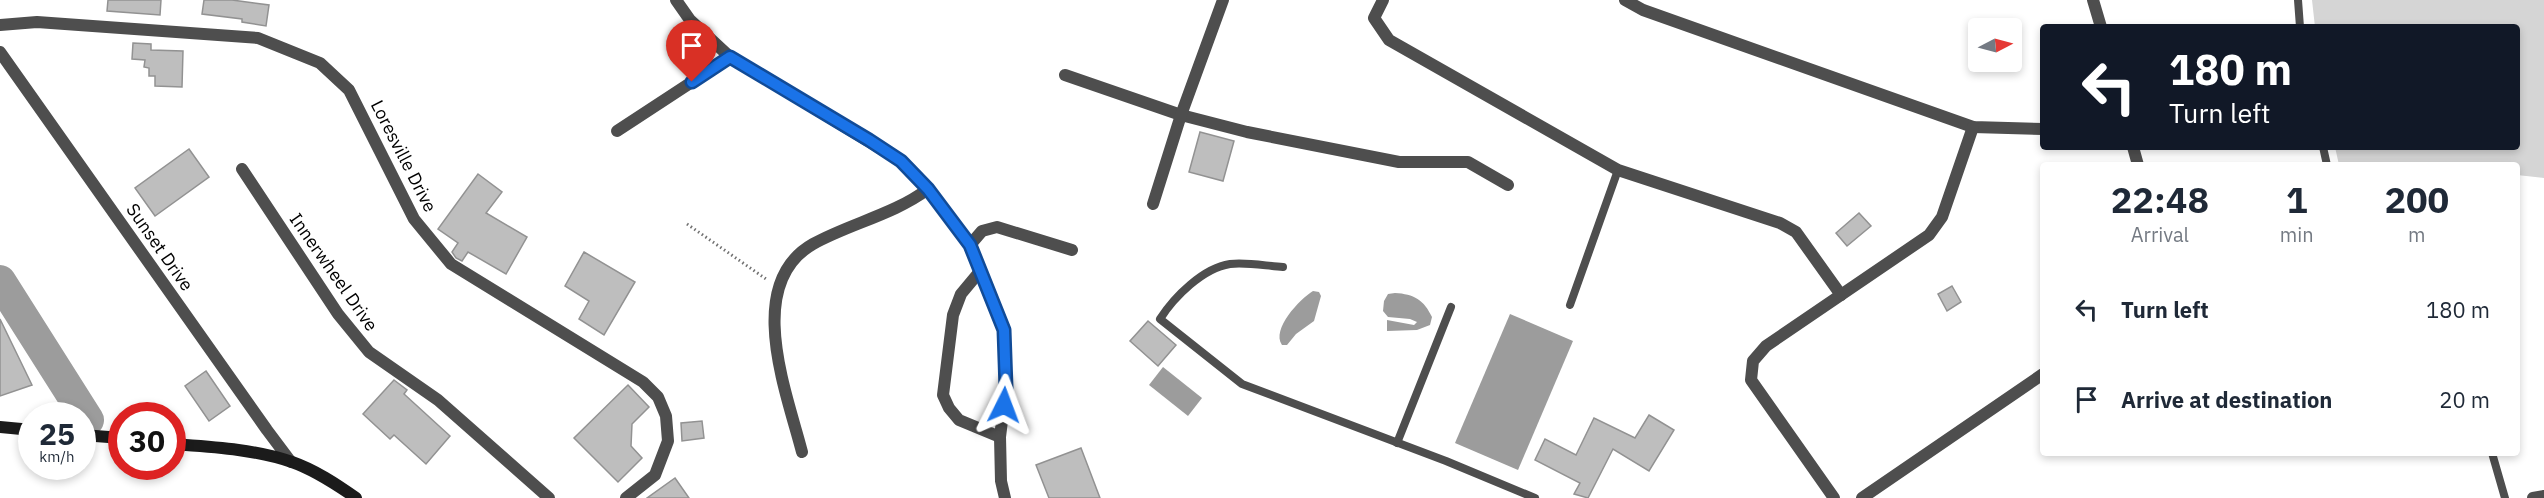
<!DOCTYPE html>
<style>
body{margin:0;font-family:"IBM Plex Sans",sans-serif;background:#f6f6f7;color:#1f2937;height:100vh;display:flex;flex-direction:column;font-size:22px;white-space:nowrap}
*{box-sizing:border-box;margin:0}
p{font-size:20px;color:#747a83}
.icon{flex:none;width:33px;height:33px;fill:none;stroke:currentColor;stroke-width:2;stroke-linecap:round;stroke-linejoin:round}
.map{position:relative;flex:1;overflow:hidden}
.drawer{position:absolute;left:2040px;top:162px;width:480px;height:294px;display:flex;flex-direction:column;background:#fff;border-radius:6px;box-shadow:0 3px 9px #0003}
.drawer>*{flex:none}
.hud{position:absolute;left:2040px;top:24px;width:480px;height:126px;border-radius:6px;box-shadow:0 3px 9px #0003;background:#111827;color:#fff;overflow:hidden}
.needle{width:39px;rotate:84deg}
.buttons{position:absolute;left:1968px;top:18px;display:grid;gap:12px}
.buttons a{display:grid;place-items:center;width:54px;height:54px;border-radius:6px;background:#fff;box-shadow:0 3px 9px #0003;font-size:30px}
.speed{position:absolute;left:18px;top:402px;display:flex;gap:12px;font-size:30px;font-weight:700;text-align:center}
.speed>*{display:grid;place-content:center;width:78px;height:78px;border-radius:50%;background:#fff;box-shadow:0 3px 9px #0003;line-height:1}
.speed small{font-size:15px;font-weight:400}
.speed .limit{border:9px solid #d22;background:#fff;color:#111}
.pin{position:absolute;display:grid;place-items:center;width:51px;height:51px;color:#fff;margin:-62px -26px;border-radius:50% 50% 50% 0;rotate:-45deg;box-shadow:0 0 6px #0007}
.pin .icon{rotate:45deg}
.me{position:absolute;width:66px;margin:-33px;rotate:3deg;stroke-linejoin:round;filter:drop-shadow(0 0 4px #0008)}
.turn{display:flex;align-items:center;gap:21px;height:126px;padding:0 30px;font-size:27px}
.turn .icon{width:78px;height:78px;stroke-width:2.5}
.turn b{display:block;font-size:42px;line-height:51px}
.eta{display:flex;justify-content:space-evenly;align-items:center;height:102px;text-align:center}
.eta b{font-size:36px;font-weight:800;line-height:42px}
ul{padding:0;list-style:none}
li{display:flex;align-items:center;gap:18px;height:90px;padding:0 30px}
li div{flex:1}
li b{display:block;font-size:22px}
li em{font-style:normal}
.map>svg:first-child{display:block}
.green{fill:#d5d5d5}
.water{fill:#9c9c9c}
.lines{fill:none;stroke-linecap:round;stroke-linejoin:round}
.river{stroke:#9c9c9c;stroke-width:32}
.building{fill:#bebebe;stroke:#929292;stroke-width:1.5}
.path{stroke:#707070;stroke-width:3;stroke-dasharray:1.5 3;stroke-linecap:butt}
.service{stroke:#4e4e4e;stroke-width:8}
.minor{stroke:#4e4e4e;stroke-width:12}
.secondary{stroke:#1b1b1b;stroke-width:12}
.route-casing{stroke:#114b97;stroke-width:15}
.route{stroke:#1a73e8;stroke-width:10}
.labels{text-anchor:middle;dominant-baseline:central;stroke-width:6;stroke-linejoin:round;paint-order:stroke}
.street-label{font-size:18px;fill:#000;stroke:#fff}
</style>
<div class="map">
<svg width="2544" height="498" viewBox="0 0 2544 498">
<rect width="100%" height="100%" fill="#fff"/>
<polygon class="green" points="2312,0 2544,0 2544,178 2517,175 2517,165 2339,165 2335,147 2517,147 2517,27 2315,27"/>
<g class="water">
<path d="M 1313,291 L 1319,292 L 1321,296 L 1314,321 L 1296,334 L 1287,345 L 1282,345 C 1271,329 1300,299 1313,291 Z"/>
<path d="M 1395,293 C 1414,294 1424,300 1432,317 L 1430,325 L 1417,330 L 1387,331 L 1387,320 L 1414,325 L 1417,322 L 1410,319 L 1388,317 L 1383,311 L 1384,301 L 1388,294 Z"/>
<polygon points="1510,314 1573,341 1518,470 1455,443"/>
<polygon points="1163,367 1202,398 1188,416 1149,385"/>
</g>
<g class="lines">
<polyline class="river" points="0,281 88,420"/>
</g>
<g class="building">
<polygon points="108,0 161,0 160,15 107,11"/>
<polygon points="204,0 232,0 269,5 266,26 242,22 242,19 202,14"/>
<polygon points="133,43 151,44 151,50 183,51 182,87 155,86 155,76 149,76 149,68 144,67 145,60 132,59"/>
<polygon points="1200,132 1234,141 1223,181 1189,172"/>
<polygon points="189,149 209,177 155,216 135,188"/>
<polygon points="478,174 502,192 486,213 527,237 506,274 468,252 462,261 456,258 452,252 458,243 438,229"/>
<polygon points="1859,213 1871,226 1847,246 1836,233"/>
<polygon points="584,252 635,282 604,335 579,319 589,301 565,286"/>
<polygon points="1952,286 1961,302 1947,311 1938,294"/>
<polygon points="0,319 32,385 0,396"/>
<polygon points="1148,321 1176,345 1158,366 1130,341"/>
<polygon points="206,371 230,406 209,421 185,386"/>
<polygon points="394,380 407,390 404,394 450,436 426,464 394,435 390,439 363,414"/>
<polygon points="628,385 649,407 632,424 631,446 642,458 618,482 574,438"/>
<polygon points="1649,415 1674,430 1649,471 1613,449 1588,498 1574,494 1580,483 1535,460 1545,439 1576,455 1594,418 1635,438"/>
<polygon points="702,421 704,438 682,441 681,423"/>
<polygon points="1081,448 1100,498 1049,498 1036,465"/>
<polygon points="675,478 689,498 647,498"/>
</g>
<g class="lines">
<polyline class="path" points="687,224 766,279"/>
<g class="service">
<polyline points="2298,0 2300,27"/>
<polyline points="2323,147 2327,165"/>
<path d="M 1283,267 C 1266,266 1247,262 1230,264 C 1203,268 1174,297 1160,319 L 1242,384 L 1446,461 L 1535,498"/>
<polyline points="1570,305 1618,170"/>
<polyline points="1397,443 1451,307"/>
<polyline points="2492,453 2505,498"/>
</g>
<g class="minor">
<polyline points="676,0 690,20 730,57 901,161 928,189 970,245 1004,330 1006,388 1000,437 1001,481 1005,498"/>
<polyline points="1383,0 1374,18 1389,40 1618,170 1780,223 1796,232 1841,295"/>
<polyline points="1625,0 1643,10 1973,127 2043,129"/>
<polyline points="2093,0 2101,27"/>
<polyline points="0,25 37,22 258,38 320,63 349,90 414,219 451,264 643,382 658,397 666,416 668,441 655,475 626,498"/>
<polyline points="0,52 267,430 291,462"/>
<polyline points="1065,75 1181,115 1247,132 1399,162 1468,162 1508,185"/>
<polyline points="617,131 730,57"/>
<polyline points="2133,147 2138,165"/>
<polyline points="242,169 338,314 369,352 438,400 549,498"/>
<polyline points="1153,204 1181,115 1223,0"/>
<polyline points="970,245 982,231 997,227 1072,250"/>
<polyline points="981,270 961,294 953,315 943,395 949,408 959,420 1000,437"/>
<path d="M 802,452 C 787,393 743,284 813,244 C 851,223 893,215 928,189"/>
<polyline points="1834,498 1751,380 1753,361 1766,346 1929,235 1942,217 1973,127"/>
<polyline points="1862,498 2043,374"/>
<polyline points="2533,498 2544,496"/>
</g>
<g class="secondary">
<polyline points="0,427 32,430"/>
<polyline points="82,435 122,438"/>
<path d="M 172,444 C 212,447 254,449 292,462 C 315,470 336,484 356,498"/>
</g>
</g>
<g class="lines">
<g class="route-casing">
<polyline id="route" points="692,82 730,57 869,140 901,161 928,189 970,245 1004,330 1006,388 1004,405"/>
</g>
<use href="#route" class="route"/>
</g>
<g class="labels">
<g class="street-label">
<text transform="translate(404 156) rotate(63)">Loresville Drive</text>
<text transform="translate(160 247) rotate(55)">Sunset Drive</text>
<text transform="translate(334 272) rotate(55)">Innerwheel Drive</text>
</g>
</g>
</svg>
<div class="buttons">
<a><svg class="needle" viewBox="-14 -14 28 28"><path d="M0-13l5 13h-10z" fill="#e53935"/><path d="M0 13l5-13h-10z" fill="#747a83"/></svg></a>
</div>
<div class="speed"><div>25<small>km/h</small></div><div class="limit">30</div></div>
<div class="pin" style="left:692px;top:82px;background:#d93025"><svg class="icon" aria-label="arrive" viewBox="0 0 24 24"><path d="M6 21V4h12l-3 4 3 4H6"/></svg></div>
<svg class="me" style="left:1004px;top:405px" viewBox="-20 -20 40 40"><path d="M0-17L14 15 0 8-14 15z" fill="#1a73e8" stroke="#fff" stroke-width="4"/></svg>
<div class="hud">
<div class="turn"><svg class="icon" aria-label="left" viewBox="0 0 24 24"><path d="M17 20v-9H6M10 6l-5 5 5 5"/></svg><div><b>180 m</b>Turn left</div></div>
</div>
<section class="drawer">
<div class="eta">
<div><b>22:48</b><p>Arrival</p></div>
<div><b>1</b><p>min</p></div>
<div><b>200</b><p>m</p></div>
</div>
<ul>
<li><svg class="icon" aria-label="left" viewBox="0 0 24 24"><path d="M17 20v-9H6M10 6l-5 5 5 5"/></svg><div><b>Turn left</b></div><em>180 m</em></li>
<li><svg class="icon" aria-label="arrive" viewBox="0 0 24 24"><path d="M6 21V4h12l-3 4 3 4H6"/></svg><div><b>Arrive at destination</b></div><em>20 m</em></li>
</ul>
</section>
</div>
